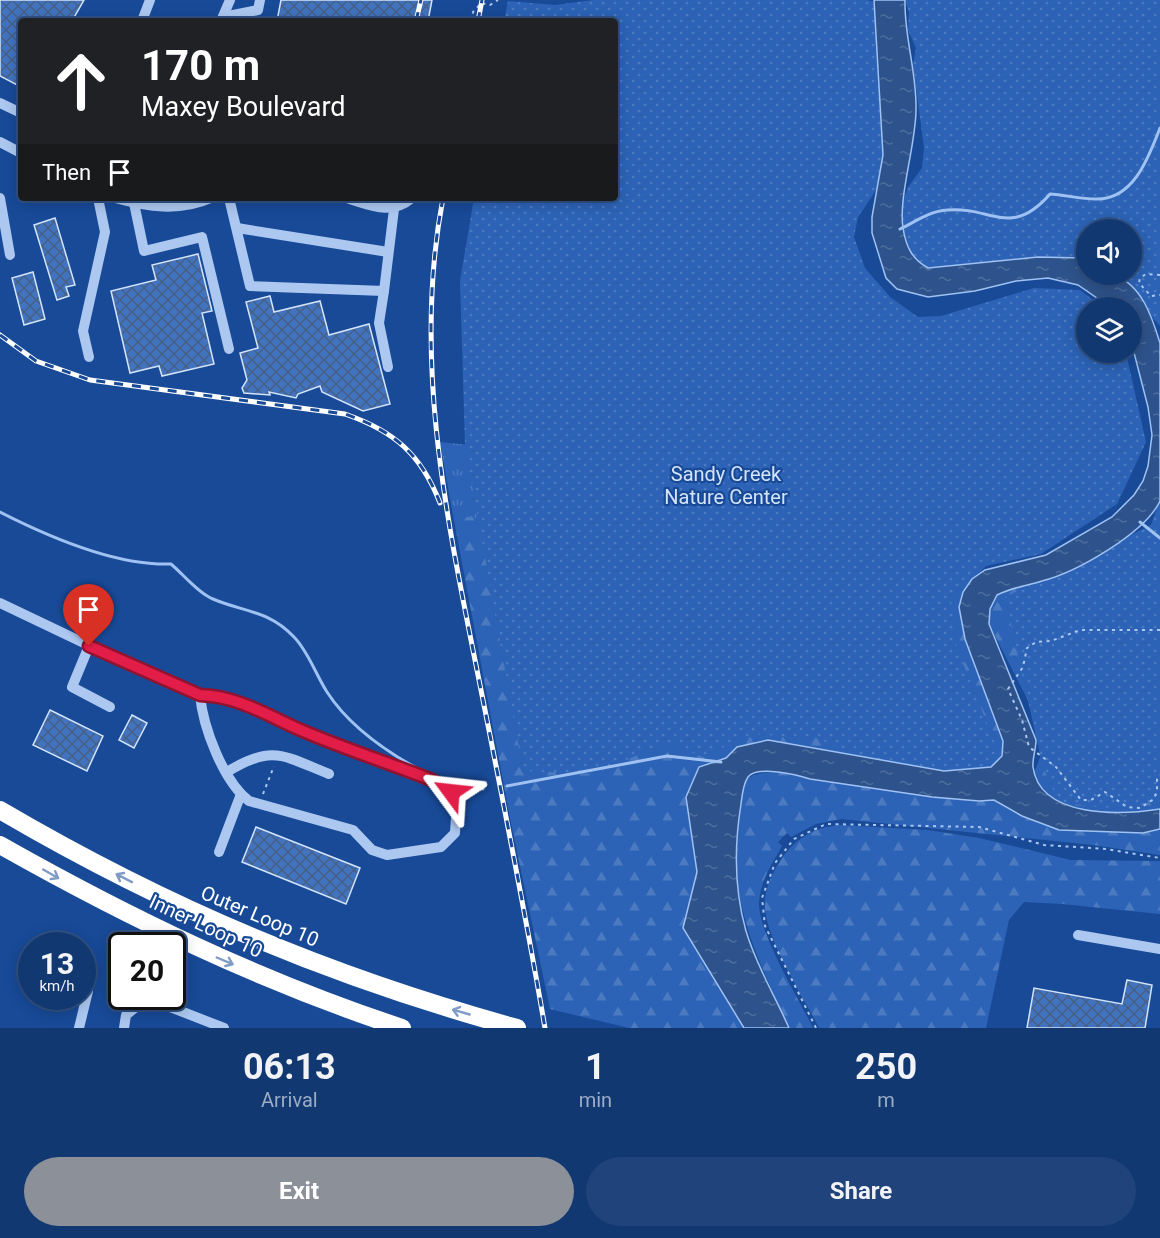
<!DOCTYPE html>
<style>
body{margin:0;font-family:Roboto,sans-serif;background:#1f437a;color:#f1f3f6;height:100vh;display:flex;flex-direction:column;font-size:22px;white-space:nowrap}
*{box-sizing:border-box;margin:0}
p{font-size:20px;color:#9cacc4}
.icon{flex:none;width:33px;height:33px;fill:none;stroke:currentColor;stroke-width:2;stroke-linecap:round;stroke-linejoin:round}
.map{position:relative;height:1028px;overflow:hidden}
.details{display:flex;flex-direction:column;background:#123872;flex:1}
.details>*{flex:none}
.top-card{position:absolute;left:18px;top:18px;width:600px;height:183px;border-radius:6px;box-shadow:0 3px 15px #0003,0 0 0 2px #315284;background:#202124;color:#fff;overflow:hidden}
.fabs{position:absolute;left:1076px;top:219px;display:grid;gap:12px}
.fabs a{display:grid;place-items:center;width:66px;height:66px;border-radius:50%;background:#123872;box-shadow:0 3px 15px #0003,0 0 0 2px #315284;font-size:30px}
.speed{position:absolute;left:18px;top:932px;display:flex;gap:12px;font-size:30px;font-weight:700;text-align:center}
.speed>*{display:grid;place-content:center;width:78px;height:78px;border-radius:50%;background:#123872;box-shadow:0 3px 15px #0003,0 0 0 2px #315284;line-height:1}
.speed small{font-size:15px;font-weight:400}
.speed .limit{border:3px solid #111;border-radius:9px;background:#fff;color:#111}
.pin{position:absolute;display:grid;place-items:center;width:51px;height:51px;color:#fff;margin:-62px -26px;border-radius:50% 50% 50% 0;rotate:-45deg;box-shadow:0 0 6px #0007}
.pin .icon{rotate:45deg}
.me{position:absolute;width:66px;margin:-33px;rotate:300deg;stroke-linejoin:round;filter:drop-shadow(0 0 4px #0008)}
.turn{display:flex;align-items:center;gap:21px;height:126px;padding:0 24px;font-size:27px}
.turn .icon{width:78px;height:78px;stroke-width:2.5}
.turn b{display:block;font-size:42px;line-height:51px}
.then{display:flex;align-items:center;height:57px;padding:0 24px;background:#0003;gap:12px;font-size:22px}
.eta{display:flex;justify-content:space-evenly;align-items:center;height:102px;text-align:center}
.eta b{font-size:36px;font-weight:700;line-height:42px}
.cta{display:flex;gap:12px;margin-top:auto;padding:12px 24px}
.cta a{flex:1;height:69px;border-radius:36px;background:#8c9099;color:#fff;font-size:24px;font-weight:700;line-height:69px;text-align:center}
.cta a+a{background:#1f437a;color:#f1f3f6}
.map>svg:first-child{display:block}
.grass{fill:url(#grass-tufts)}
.forest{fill:url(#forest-firs)}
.park{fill:url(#park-dots)}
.water{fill:url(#water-ripples);stroke:#9fc2f3;stroke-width:1.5}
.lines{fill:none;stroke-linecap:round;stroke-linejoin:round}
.stream{stroke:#9fc2f3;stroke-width:3}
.building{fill:url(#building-cross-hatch);stroke:#d3e4fc;stroke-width:1.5}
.path{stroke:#acc8f1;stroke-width:2;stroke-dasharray:3 4.5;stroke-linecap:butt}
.minor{stroke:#acc8f1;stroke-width:10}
.highway{stroke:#fff;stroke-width:18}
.rail-casing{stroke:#fff;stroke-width:5}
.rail{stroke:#184a98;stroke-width:3;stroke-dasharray:9;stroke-linecap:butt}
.oneway{stroke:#809bc6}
.route-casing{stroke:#92132f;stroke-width:15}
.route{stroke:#e11d48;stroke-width:10}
.labels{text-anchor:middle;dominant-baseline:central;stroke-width:4.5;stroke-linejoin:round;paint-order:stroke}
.park-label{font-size:20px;fill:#d3e4fc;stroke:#184a98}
.street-label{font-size:20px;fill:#fff;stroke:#184a98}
</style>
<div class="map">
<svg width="1160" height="1028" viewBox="0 0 1160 1028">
<defs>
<pattern id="grass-tufts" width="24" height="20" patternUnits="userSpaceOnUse" patternTransform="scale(1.5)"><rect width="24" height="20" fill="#2c63b6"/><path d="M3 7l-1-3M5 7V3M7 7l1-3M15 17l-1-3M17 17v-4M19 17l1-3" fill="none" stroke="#4c7ac1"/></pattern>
<pattern id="forest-firs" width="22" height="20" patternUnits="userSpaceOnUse" patternTransform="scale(1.5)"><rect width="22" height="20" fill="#2c63b6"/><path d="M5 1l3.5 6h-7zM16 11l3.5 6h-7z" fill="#4c7ac1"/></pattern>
<pattern id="park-dots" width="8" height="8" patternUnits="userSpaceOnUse" patternTransform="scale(1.5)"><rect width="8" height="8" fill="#2c63b6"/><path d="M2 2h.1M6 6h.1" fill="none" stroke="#4c7ac1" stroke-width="1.8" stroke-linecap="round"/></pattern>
<pattern id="water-ripples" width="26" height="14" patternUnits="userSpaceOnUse" patternTransform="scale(1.5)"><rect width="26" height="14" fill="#2e538c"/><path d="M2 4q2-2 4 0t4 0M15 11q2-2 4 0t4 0" fill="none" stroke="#4d6d9d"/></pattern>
<pattern id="building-cross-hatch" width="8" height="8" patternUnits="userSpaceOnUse" patternTransform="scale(1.5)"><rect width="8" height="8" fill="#4173bf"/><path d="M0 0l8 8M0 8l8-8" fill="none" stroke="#466086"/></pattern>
</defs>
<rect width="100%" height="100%" fill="#184a98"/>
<polygon class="grass" points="440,442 570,455 597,538 453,515"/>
<g class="forest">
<polygon points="453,515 972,579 965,639 1003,741 1002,756 991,767 895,763 798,745 738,747 726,758 699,767 694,847 697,872 683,928 746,1028 629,1028 550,1009 511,823"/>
<path d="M 1042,581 L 1160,593 L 1160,855 L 1093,845 L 841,819 L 816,824 L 791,837 L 787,833 L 778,842 L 782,846 C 772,864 761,880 759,901 C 757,931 799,999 813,1028 L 789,1028 C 757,956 726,899 739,817 C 744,781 739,773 779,772 L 932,797 L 979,801 L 1024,801 L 1047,738 L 989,624 L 990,609 L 997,595 L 1026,583 Z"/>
<path d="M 840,825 L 928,830 L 979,838 L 1071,860 L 1160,861 L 1160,914 L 1062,904 L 1024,902 L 1009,920 L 986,1028 L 819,1028 C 803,996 769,944 765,910 C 763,891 772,873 782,858 C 796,838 815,827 840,825 Z"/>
</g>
<g class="park">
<polygon points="593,0 868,0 882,5 891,168 858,217 854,237 865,268 890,297 918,317 941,316 1034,288 1080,290 1102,307 1086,308 1086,352 1126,353 1146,442 1117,504 1041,554 986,566 951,600 957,648 1010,781 897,771 816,738 752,734 703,757 671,744 651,749 595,774 523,771 465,445 460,281 474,198 615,198 615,21 504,21 508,1 555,5"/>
<path d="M 905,0 L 1160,0 L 1160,326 C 1144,310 1136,291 1120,275 L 1131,274 L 1131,230 L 1086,230 L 1086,262 L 945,274 L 897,270 L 902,204 L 908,187 L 922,168 L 924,148 L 913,65 L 916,48 L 908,30 L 909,12 Z"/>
<polygon points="1160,499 1160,801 1104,808 1059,802 1043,768 1005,597 1151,525"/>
</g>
<path class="water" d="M 874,0 L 905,0 C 904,37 917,72 916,110 C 916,144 898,198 903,228 C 906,247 912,259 928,268 L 1038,257 L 1083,258 L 1086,260 L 1086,274 C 1095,274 1106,273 1114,275 C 1142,285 1152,317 1160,343 L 1160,501 C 1145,533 1077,572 1042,581 C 1026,586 1013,587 997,595 L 990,609 L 989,624 L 1036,740 C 1036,749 1032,760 1033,767 C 1040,819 1122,815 1160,809 L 1160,829 L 1143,833 L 1059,830 L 1022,816 L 994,800 L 979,801 L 932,797 L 810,779 C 798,775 757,765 748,777 C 743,784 742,796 741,804 C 734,847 734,889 746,931 C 756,965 775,996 789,1028 L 744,1028 L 683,928 L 697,872 L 686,797 L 699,767 L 726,758 L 737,747 L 768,740 L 944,771 L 991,767 L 1002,756 L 1003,741 L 965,639 L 959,607 L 963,592 L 972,579 L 985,570 L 1046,555 L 1112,517 L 1134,495 L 1143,481 L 1148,466 L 1152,435 L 1148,407 L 1131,341 L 1131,308 L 1110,307 L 1078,285 L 1048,278 L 1016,281 L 975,291 L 928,297 L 897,289 L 886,278 L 872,233 L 872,217 L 883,155 Z"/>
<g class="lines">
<g class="stream">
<path d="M 900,229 C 915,222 930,211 947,210 C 991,206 1011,239 1050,194 C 1065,195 1081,199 1096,199 C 1134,200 1149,156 1160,128"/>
<path d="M 0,512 C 49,537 116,566 171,564 C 183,574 198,593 213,599 C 243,612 269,610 294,637 C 308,651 316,675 327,692 C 349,726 385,751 420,770"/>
<polyline points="1140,522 1160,538"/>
<polyline points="445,782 483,789"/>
<polyline points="507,786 667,756 721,762"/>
</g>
</g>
<g class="building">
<polygon points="0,0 84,0 72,21 21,21 21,87 0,76"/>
<polygon points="281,0 432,0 428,21 277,21"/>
<polygon points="55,218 75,285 66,287 69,296 57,300 34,225"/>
<polygon points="198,254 212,311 202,313 214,364 162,376 159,366 130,373 111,291 156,280 152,265"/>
<polygon points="33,272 45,319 24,325 12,278"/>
<polygon points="270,296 274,312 320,301 329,335 369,324 390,404 363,411 322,392 320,386 298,394 296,398 269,392 270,395 244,393 242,388 247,380 240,353 258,348 246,302"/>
<polygon points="50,710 103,736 87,771 33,745"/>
<polygon points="132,715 147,723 134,748 119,740"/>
<polygon points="256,827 360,868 346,904 242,862"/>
<polygon points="1127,980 1152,985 1145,1028 1027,1028 1034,988 1122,1004"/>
</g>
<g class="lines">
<g class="path">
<polyline points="472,21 473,12 481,3 490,5 498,0"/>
<polyline points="1160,275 1146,274 1140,278 1139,283 1151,296 1160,295"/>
<polyline points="1160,630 1080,630 1051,641 1036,642 1027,648 1023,667 1008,689 1022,720 1029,747 1056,767 1081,800 1091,800 1105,792 1127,807 1140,808 1154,799 1157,791 1157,779 1160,775"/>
<polyline points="263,794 274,766"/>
<polyline points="816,1028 765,926 762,898 775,863 794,839 826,824 979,827 1044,845 1106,849 1160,858"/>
</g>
<g class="minor">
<polyline points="223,17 258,10 260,0"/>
<polyline points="142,21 150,0"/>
<polyline points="221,21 230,0"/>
<polyline points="0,103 21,113"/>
<polyline points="0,142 21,153"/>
<polyline points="0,198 10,255"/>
<path d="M 115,198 C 148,207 179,212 211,198"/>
<polyline points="229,198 250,286 384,291 394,209"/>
<path d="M 346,198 C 370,205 391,216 412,198"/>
<polyline points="134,203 144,251 202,237 229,349"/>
<polyline points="237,228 388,252"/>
<polyline points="384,291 379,323 388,367"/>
<polyline points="89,357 83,331 105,232 98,198"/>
<path d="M 0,603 L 149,674 L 200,695 L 219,696 L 238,701 L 302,731 L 432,780 L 451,792 L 456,817 L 455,833 L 441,847 L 387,855 L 372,850 L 353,830 L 249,801 C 223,781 203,727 200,695"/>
<polyline points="89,646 72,687 110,707"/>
<path d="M 227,772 C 272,744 284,756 329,774"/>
<polyline points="219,852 241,794"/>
<polyline points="1078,935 1160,949"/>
<polyline points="79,1028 88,991"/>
<polyline points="124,1028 126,1015 147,998 224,1028"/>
</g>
<g class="highway">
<path d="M 0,810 C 167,908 331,977 517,1028"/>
<path d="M 0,845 C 131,919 260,981 402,1028"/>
</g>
<g class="rail-casing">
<g id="rail">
<polyline points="416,21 421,0"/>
<polyline points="478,21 482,0"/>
<path d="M 443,198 C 412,360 447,520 479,680 C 502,795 525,911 545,1028"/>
<path d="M 0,335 L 36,361 L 90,380 L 345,414 C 394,431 421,454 440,503"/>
</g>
</g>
<use href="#rail" class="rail"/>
</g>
<defs><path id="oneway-shaft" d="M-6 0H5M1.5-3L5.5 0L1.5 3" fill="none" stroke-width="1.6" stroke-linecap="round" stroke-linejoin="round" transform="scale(1.5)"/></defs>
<g class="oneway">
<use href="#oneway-shaft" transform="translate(51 874) rotate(30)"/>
<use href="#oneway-shaft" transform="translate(124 878) rotate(-153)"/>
<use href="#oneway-shaft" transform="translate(225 961) rotate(23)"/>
<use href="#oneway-shaft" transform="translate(461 1012) rotate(-164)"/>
</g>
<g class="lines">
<g class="route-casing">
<path id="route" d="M 89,646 L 200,695 C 238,696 268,716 303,731 C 345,749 389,763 432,780 L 451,792"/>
</g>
<use href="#route" class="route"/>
</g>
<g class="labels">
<g class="park-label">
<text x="726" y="474">Sandy Creek<tspan x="726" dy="23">Nature Center</tspan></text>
</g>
<g class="street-label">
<text transform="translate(260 916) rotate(23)">Outer Loop 10</text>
<text transform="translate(206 926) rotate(25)">Inner Loop 10</text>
</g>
</g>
</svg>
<div class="fabs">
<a><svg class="icon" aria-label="sound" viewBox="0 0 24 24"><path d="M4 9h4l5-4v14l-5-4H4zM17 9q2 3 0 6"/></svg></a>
<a><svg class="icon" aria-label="layers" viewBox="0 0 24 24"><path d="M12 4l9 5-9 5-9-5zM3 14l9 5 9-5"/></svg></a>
</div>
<div class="speed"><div>13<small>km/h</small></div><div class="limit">20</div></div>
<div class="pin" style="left:89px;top:646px;background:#d93025"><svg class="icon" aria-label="arrive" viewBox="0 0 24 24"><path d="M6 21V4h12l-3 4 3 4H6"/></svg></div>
<svg class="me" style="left:451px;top:792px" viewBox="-20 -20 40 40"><path d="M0-17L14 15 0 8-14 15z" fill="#e11d48" stroke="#fff" stroke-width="4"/></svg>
<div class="top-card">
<div class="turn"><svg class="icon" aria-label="ahead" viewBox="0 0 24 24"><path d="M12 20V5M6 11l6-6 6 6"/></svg><div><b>170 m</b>Maxey Boulevard</div></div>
<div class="then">Then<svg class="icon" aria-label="arrive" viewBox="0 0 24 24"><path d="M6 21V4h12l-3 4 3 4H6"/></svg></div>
</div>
</div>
<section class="details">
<div class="eta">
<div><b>06:13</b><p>Arrival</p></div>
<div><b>1</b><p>min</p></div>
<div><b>250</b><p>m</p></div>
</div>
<div class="cta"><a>Exit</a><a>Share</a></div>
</section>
